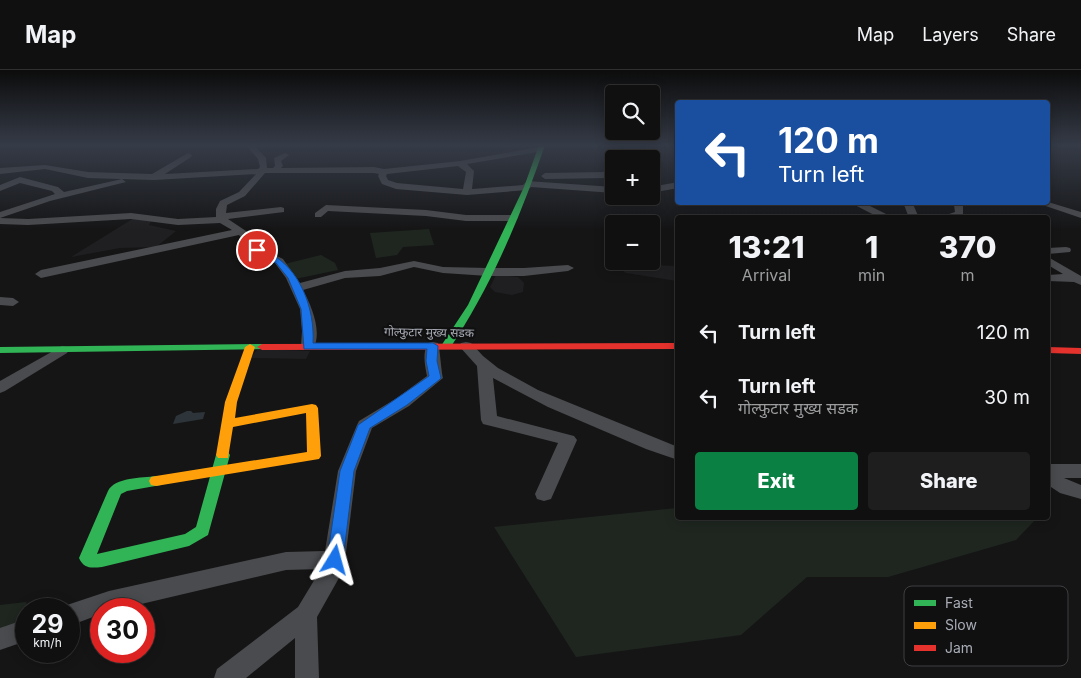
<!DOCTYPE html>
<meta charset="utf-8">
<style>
body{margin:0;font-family:Inter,"Noto Sans Devanagari",sans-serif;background:#1e1e1e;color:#f1f3f6;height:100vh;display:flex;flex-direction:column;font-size:19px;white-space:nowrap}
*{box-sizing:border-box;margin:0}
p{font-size:16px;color:#9c9d9f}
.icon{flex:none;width:28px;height:28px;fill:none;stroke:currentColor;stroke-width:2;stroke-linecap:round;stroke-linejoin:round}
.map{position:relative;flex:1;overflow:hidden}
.drawer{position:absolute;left:675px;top:145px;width:375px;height:305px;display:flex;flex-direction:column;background:#101010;border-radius:5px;box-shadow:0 2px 12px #0003,0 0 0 1px #303030}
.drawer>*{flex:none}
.guide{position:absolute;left:675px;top:30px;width:375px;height:105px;border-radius:5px;box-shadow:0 2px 12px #0003,0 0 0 1px #303030;background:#1a4fa0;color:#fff;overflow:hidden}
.tools{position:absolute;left:605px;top:15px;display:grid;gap:10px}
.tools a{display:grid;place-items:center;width:55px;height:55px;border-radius:5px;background:#101010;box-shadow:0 2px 12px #0003,0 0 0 1px #303030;font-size:25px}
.speed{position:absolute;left:15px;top:528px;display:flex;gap:10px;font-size:25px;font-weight:700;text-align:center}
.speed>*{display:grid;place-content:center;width:65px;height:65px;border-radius:50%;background:#101010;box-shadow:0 2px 12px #0003,0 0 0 1px #303030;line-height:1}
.speed small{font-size:12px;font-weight:400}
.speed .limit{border:8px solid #d22;background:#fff;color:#111}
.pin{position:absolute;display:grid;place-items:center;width:42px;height:42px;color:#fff;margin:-21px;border:2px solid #fff;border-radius:50%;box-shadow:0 1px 5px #0007}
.me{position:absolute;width:55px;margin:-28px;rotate:8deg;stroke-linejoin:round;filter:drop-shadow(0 0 4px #0008)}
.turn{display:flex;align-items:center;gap:18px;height:105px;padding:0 20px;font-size:22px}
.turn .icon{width:65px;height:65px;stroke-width:2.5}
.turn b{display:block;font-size:35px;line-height:42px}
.eta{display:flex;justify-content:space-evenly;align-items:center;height:85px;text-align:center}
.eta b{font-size:30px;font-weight:800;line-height:35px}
.cta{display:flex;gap:10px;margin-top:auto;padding:10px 20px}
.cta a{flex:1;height:58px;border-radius:5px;background:#0b8043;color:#fff;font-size:20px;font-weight:800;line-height:58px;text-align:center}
.cta a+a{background:#1e1e1e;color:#f1f3f6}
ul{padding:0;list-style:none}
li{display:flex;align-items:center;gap:15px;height:65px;padding:0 20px}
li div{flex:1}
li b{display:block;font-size:19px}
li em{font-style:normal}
header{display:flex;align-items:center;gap:30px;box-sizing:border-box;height:70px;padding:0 25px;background:#101010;border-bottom:1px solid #303030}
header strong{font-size:24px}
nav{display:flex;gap:28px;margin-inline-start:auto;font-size:18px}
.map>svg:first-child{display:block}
.built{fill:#1f1f21}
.green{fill:#1f2620}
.water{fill:#2d353a}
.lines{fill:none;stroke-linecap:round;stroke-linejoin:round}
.street{fill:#4a4b4e;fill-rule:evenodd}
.fast{fill:#30b455;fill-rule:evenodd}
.slow{fill:#ff9f0a;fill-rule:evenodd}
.jam{fill:#e5322d;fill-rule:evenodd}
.route{fill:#1a73e8;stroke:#114b97}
.labels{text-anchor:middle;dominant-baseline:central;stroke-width:4.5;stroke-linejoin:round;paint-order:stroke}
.street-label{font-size:12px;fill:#a8acb5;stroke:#101011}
.key{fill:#101011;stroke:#3e3f42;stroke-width:1}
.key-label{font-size:14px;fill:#a8acb5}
</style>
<header>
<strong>Map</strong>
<nav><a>Map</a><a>Layers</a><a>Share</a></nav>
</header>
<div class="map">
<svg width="1081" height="608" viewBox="0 0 1081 608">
<rect width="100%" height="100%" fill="#151516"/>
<g class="built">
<polygon points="134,148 151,151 149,155 176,161 156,177 120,178 71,187"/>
<polygon points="627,194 677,196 677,211 626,203 624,202"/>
<polygon points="496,205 518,207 524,213 523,222 512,225 495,222 490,217"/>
<polygon points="258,279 310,281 306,289 250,288"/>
</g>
<g class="green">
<polygon points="429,159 434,175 403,177 397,185 376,188 370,163"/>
<polygon points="321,185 335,193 338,200 295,209 285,194"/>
<polygon points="677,438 678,448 1037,448 1016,470 888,507 807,507 741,565 576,587 494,457"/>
<polygon points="26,532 28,539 26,539 26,552 0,562 0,535"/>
</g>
<polygon class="water" points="187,341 191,341 193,343 205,342 203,349 173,354 176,346"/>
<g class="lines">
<g class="street">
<path d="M 246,75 L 254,75 L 266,88 L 267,98 L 273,98 L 275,96 L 274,88 L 285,83 L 289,85 L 281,91 L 283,96 L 281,98 L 374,97 L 384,99 L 460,91 L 540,77 L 543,77 L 543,81 L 467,94 L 474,101 L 472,119 L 523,115 L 527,111 L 614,117 L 614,123 L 531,117 L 527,120 L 467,125 L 396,119 L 382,114 L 378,106 L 379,104 L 374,103 L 265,103 L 245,126 L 227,135 L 226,143 L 281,137 L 284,138 L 284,142 L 228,149 L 252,165 L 261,178 L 283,189 L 300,213 L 345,201 L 380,198 L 414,191 L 443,197 L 488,198 L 524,198 L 568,195 L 574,198 L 568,201 L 524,206 L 488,206 L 443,203 L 414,197 L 380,206 L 345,208 L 303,220 C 311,235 323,262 313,279 L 303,279 L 301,276 L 302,261 L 300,239 L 286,208 L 275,193 L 253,182 L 239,165 L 41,208 L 35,204 L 41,200 L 232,160 L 220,153 L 178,155 L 131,149 L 28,155 L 0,154 L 0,148 L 28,149 L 131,143 L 178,149 L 216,147 L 216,139 L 220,131 L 239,122 L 256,104 L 154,110 L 88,108 L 45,99 L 0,104 L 0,98 L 45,95 L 88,102 L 152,104 L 188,83 L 192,85 L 191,87 L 165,104 L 258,99 L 260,97 L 258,89 ZM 458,96 L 466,102 L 463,119 L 397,113 L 388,110 L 386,106 L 387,104 Z"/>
<polygon points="611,96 614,96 614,102 605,108 545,109 541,106 545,103 603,102"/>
<polygon points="20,107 58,117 64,122 122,109 126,112 50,131 0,148 0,142 55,124 52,121 20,113 0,121 0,115"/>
<polygon points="678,112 678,118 651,123 651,117"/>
<polygon points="849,132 862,132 894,148 880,148"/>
<polygon points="903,132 927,132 928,133 923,136 913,134 919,148 909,148"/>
<polygon points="949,132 963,132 963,146 937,148 955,142 954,135"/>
<polygon points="1034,132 1048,132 1081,142 1081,148"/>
<polygon points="326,135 426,140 466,145 513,145 518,148 513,151 466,151 426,146 328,141 321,147 315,147 315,143"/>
<polygon points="1066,177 1070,178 1071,180 1070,182 1048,184 1048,178"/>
<polygon points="1048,187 1081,206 1081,215 1074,212 1048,211 1048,205 1063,204 1048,195"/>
<polygon points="0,227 13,228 19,232 13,236 0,235"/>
<path d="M 433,272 L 438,273 C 440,278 441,300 443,308 L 409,336 L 372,358 L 356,401 L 344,499 L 317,547 L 319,608 L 295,608 L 295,568 L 246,608 L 214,608 L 217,599 L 298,537 L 321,499 L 286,500 L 120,539 L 101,539 L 101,544 L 69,556 L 69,539 L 61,537 L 109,521 L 286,482 L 325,481 L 338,401 L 357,355 L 359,351 L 397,328 L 427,306 C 425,296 422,283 428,273 Z"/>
<polygon points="466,272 471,273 483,286 498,298 538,320 678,377 678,390 646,379 548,337 493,308 497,346 574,366 577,370 551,429 544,431 537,429 535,424 558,373 483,354 481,350 477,296 459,276 461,273"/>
<polygon points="62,276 67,277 69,280 67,283 5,321 0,323 0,311"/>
<polygon points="1048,394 1081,394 1081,408 1064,408 1081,415 1081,429 1060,423 1048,415"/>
<polygon points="26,549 26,571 0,580 0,558"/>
</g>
<g class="fast">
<path d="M 539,75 L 545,75 C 521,145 491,217 450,278 L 442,278 L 441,276 L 468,235 L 524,117 Z"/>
<polygon points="262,274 266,275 267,277 266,279 0,283 0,277"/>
<path d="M 223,380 L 228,382 L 230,385 L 208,465 L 189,476 L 102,497 C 91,498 84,499 79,488 L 108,421 C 115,407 142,408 156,406 L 161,407 L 163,411 L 161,415 L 127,421 L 121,424 L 97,484 L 185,464 L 196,457 L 216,385 L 218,382 Z"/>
</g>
<polygon class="slow" points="250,274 255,277 237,332 235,348 312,334 316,335 318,338 321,386 319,389 156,416 151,415 149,411 151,407 156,406 307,382 306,343 233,357 228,388 218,388 216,385 225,332 245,277"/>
<g class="jam">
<polygon points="678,273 678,279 262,280 257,277 262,274"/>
<polygon points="1048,277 1081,278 1081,284 1048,283"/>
</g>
</g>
<linearGradient id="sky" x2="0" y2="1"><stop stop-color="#0c0c0c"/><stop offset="0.47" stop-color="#353b47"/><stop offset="1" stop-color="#353b47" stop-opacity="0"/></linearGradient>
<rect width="1081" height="160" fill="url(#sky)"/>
<path class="route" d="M 254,179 C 260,178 263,180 269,183 C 300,198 315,239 313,273 L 433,273 L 438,276 L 437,291 L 441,308 L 439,310 L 407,335 L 370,358 L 354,401 L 343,490 L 340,494 L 335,496 L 329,494 L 327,490 L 340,401 L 358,355 L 429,306 L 426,291 L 427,279 L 304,279 L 301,239 L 288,208 L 276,193 L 254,182 Z"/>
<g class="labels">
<g class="street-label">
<text transform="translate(429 262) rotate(1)">गोल्फुटार मुख्य सडक</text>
</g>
</g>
<rect x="904" y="516" width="164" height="80" rx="8" class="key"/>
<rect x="914" y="530" width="22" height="6" fill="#30b455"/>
<rect x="914" y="552" width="22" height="7" fill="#ff9f0a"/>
<rect x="914" y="575" width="22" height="6" fill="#e5322d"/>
<g class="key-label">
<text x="945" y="538">Fast</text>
<text x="945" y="560">Slow</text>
<text x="945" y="583">Jam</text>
</g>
</svg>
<div class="tools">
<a><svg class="icon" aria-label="search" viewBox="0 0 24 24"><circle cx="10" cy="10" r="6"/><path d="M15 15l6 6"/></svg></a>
<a>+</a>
<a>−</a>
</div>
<div class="speed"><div>29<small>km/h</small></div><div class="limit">30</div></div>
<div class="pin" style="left:257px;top:180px;background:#d93025"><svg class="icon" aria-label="arrive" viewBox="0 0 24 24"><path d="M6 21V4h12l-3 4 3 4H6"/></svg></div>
<svg class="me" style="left:335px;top:490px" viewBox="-20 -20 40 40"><path d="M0-17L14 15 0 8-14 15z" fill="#1a73e8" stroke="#fff" stroke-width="4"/></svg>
<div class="guide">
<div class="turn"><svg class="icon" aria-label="left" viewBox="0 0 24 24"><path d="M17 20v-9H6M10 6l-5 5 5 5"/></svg><div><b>120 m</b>Turn left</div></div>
</div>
<section class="drawer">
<div class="eta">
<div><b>13:21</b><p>Arrival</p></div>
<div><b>1</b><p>min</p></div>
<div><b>370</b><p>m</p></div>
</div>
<ul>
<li><svg class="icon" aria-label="left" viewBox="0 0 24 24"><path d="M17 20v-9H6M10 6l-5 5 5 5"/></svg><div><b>Turn left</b></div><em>120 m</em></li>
<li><svg class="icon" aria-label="left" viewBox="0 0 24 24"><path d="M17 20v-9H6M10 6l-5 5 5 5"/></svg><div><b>Turn left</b><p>गोल्फुटार मुख्य सडक</p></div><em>30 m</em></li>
</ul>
<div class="cta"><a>Exit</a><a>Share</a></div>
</section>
</div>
